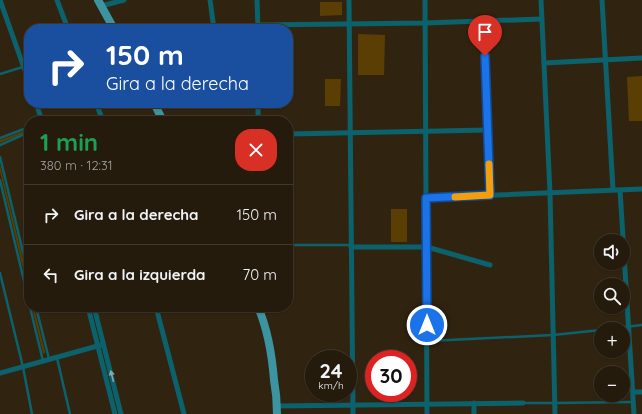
<!DOCTYPE html>
<html lang="es">
<meta charset="utf-8">
<style>
body{margin:0;font-family:Quicksand,sans-serif;background:#2c2416;color:#f1f3f6;height:100vh;display:flex;flex-direction:column;font-size:15px;white-space:nowrap}
*{box-sizing:border-box;margin:0}
p{font-size:13px;color:#a3a19d}
.icon{flex:none;width:22px;height:22px;fill:none;stroke:currentColor;stroke-width:2;stroke-linecap:round;stroke-linejoin:round}
.map{position:relative;flex:1;overflow:hidden}
.side{position:absolute;left:24px;top:116px;width:269px;height:196px;display:flex;flex-direction:column;background:#241b0d;border-radius:16px;box-shadow:0 1px 3px #0004,0 0 0 1px #41392e}
.side>*{flex:none}
.hud{position:absolute;left:24px;top:24px;width:269px;height:84px;border-radius:16px;box-shadow:0 1px 3px #0004,0 0 0 1px #41392e;background:#1a4fa0;color:#fff;overflow:hidden}
.fabs{position:absolute;left:594px;top:234px;display:grid;gap:8px}
.fabs a{display:grid;place-items:center;width:36px;height:36px;border-radius:50%;background:#241b0d;box-shadow:0 1px 3px #0004,0 0 0 1px #41392e;font-size:20px}
.speed{position:absolute;left:305px;top:350px;display:flex;gap:8px;font-size:20px;font-weight:700;text-align:center}
.speed>*{display:grid;place-content:center;width:52px;height:52px;border-radius:50%;background:#241b0d;box-shadow:0 1px 3px #0004,0 0 0 1px #41392e;line-height:1}
.speed small{font-size:10px;font-weight:400}
.speed .limit{border:6px solid #d22;background:#fff;color:#111}
.pin{position:absolute;display:grid;place-items:center;width:34px;height:34px;color:#fff;margin:-41px -17px;border-radius:50% 50% 50% 0;rotate:-45deg;box-shadow:0 0 4px #0007}
.pin .icon{rotate:45deg}
.me{position:absolute;width:44px;margin:-22px;rotate:0deg;stroke-linejoin:round;filter:drop-shadow(0 0 3px #0008)}
.turn{display:flex;align-items:center;gap:14px;height:84px;padding:0 16px;font-size:18px}
.turn .icon{width:52px;height:52px;stroke-width:2.5}
.turn b{display:block;font-size:28px;line-height:34px}
.round{display:grid;place-items:center;flex:none;width:42px;height:42px;border-radius:16px;background:#2c2416}
.summary{display:flex;align-items:center;justify-content:space-between;height:68px;padding:0 16px}
h1{font-size:24px;font-weight:700;line-height:30px;color:#1e9e55}
ul{padding:0;list-style:none}
li{display:flex;align-items:center;gap:12px;height:60px;padding:0 16px;border-top:1px solid #41392e}
li div{flex:1}
li b{display:block;font-size:15px}
li em{font-style:normal}
.map>svg:first-child{display:block}
.green{fill:#5b3e03}
.lines{fill:none;stroke-linecap:round;stroke-linejoin:round}
.lane{stroke:#0b626c;stroke-width:2.5}
.street{stroke:#0b626c;stroke-width:5}
.primary{stroke:#3c94a1;stroke-width:8}
.oneway{fill:#89a7a4}
.route-casing{stroke:#114b97;stroke-width:10}
.route{stroke:#1a73e8;stroke-width:7}
.slow{stroke:#f59e0b;stroke-width:7}
</style>
<div class="map">
<svg width="642" height="414" viewBox="0 0 642 414">
<rect width="100%" height="100%" fill="#302411"/>
<g class="green">
<polygon points="320,2 342,2 342,15 320,16"/>
<polygon points="358,34 385,35 384,75 358,75"/>
<polygon points="642,76 642,121 629,121 627,77"/>
<polygon points="325,79 341,79 340,106 325,106"/>
<polygon points="29,129 29,131 0,143 0,140"/>
<polygon points="0,165 29,284 29,294 0,172"/>
<rect x="391" y="209" width="16" height="33"/>
<polygon points="32,307 34,307 45,352 44,354 43,353"/>
</g>
<g class="lines">
<g class="lane">
<polyline points="0,74 29,65"/>
<polyline points="0,138 29,127"/>
<polyline points="0,145 29,132"/>
<polyline points="0,157 29,277"/>
<polyline points="0,180 29,302"/>
<polyline points="288,245 351,245"/>
<polyline points="0,273 23,367 32,414"/>
<polyline points="30,307 43,361"/>
<polyline points="36,307 49,359"/>
<polyline points="606,329 642,325"/>
<polyline points="428,341 553,335 601,330"/>
<polyline points="57,358 70,414"/>
<polyline points="523,403 555,403 633,402"/>
</g>
<g class="street">
<polyline points="0,0 29,82"/>
<polyline points="57,0 68,29"/>
<polyline points="210,0 214,29"/>
<polyline points="257,0 258,29"/>
<polyline points="349,0 353,414"/>
<polyline points="425,0 427,414"/>
<polyline points="541,0 550,193 555,414"/>
<polyline points="602,0 613,190"/>
<polyline points="101,6 124,0"/>
<polyline points="258,25 425,23 542,19"/>
<polyline points="485,56 490,195"/>
<polyline points="544,63 642,58"/>
<polyline points="36,103 42,121"/>
<polyline points="96,103 103,121"/>
<polyline points="258,103 258,121"/>
<polyline points="288,134 488,130"/>
<polyline points="620,190 634,414"/>
<polyline points="426,198 642,189"/>
<polyline points="351,247 427,247 490,265"/>
<polyline points="88,307 115,414"/>
<polyline points="94,307 121,414"/>
<polyline points="156,307 184,414"/>
<polyline points="0,373 101,345"/>
<polyline points="633,392 642,392"/>
<polyline points="474,403 474,414"/>
<polyline points="277,406 523,403"/>
</g>
<g class="primary">
<polyline points="98,0 114,29"/>
<polyline points="154,103 163,121"/>
<path d="M 258,307 C 268,330 272,355 274,380 C 276,391 277,403 277,414"/>
</g>
</g>
<defs><path id="oneway-solid" d="M-6-.8H1V-3.2L6.5 0L1 3.2V.8H-6Z"/></defs>
<use class="oneway" href="#oneway-solid" transform="translate(112 376) rotate(-104)"/>
<g class="lines">
<g class="route-casing">
<polyline id="route" points="427,325 426,198 490,195 485,56"/>
</g>
<use href="#route" class="route"/>
<polyline class="slow" points="455,197 490,195 489,164"/>
</g>
</svg>
<div class="fabs">
<a><svg class="icon" aria-label="sound" viewBox="0 0 24 24"><path d="M4 9h4l5-4v14l-5-4H4zM17 9q2 3 0 6"/></svg></a>
<a><svg class="icon" aria-label="search" viewBox="0 0 24 24"><circle cx="10" cy="10" r="6"/><path d="M15 15l6 6"/></svg></a>
<a>+</a>
<a>−</a>
</div>
<div class="speed"><div>24<small>km/h</small></div><div class="limit">30</div></div>
<div class="pin" style="left:485px;top:56px;background:#d93025"><svg class="icon" aria-label="arrive" viewBox="0 0 24 24"><path d="M6 21V4h12l-3 4 3 4H6"/></svg></div>
<svg class="me" style="left:427px;top:325px" viewBox="-20 -20 40 40"><circle r="17" fill="#1a73e8" stroke="#fff" stroke-width="3"/><path d="M0-11L8 9 0 5-8 9z" fill="#fff"/></svg>
<div class="hud">
<div class="turn"><svg class="icon" aria-label="right" viewBox="0 0 24 24"><path d="M7 20v-9h11M14 6l5 5-5 5"/></svg><div><b>150 m</b>Gira a la derecha</div></div>
</div>
<section class="side">
<div class="summary"><div><h1>1 min</h1><p>380 m · 12:31</p></div><a class="round" style="background:#d93025;color:#fff"><svg class="icon" aria-label="close" viewBox="0 0 24 24"><path d="M6 6l12 12M18 6L6 18"/></svg></a></div>
<ul>
<li><svg class="icon" aria-label="right" viewBox="0 0 24 24"><path d="M7 20v-9h11M14 6l5 5-5 5"/></svg><div><b>Gira a la derecha</b></div><em>150 m</em></li>
<li><svg class="icon" aria-label="left" viewBox="0 0 24 24"><path d="M17 20v-9H6M10 6l-5 5 5 5"/></svg><div><b>Gira a la izquierda</b></div><em>70 m</em></li>
</ul>
</section>
</div>
